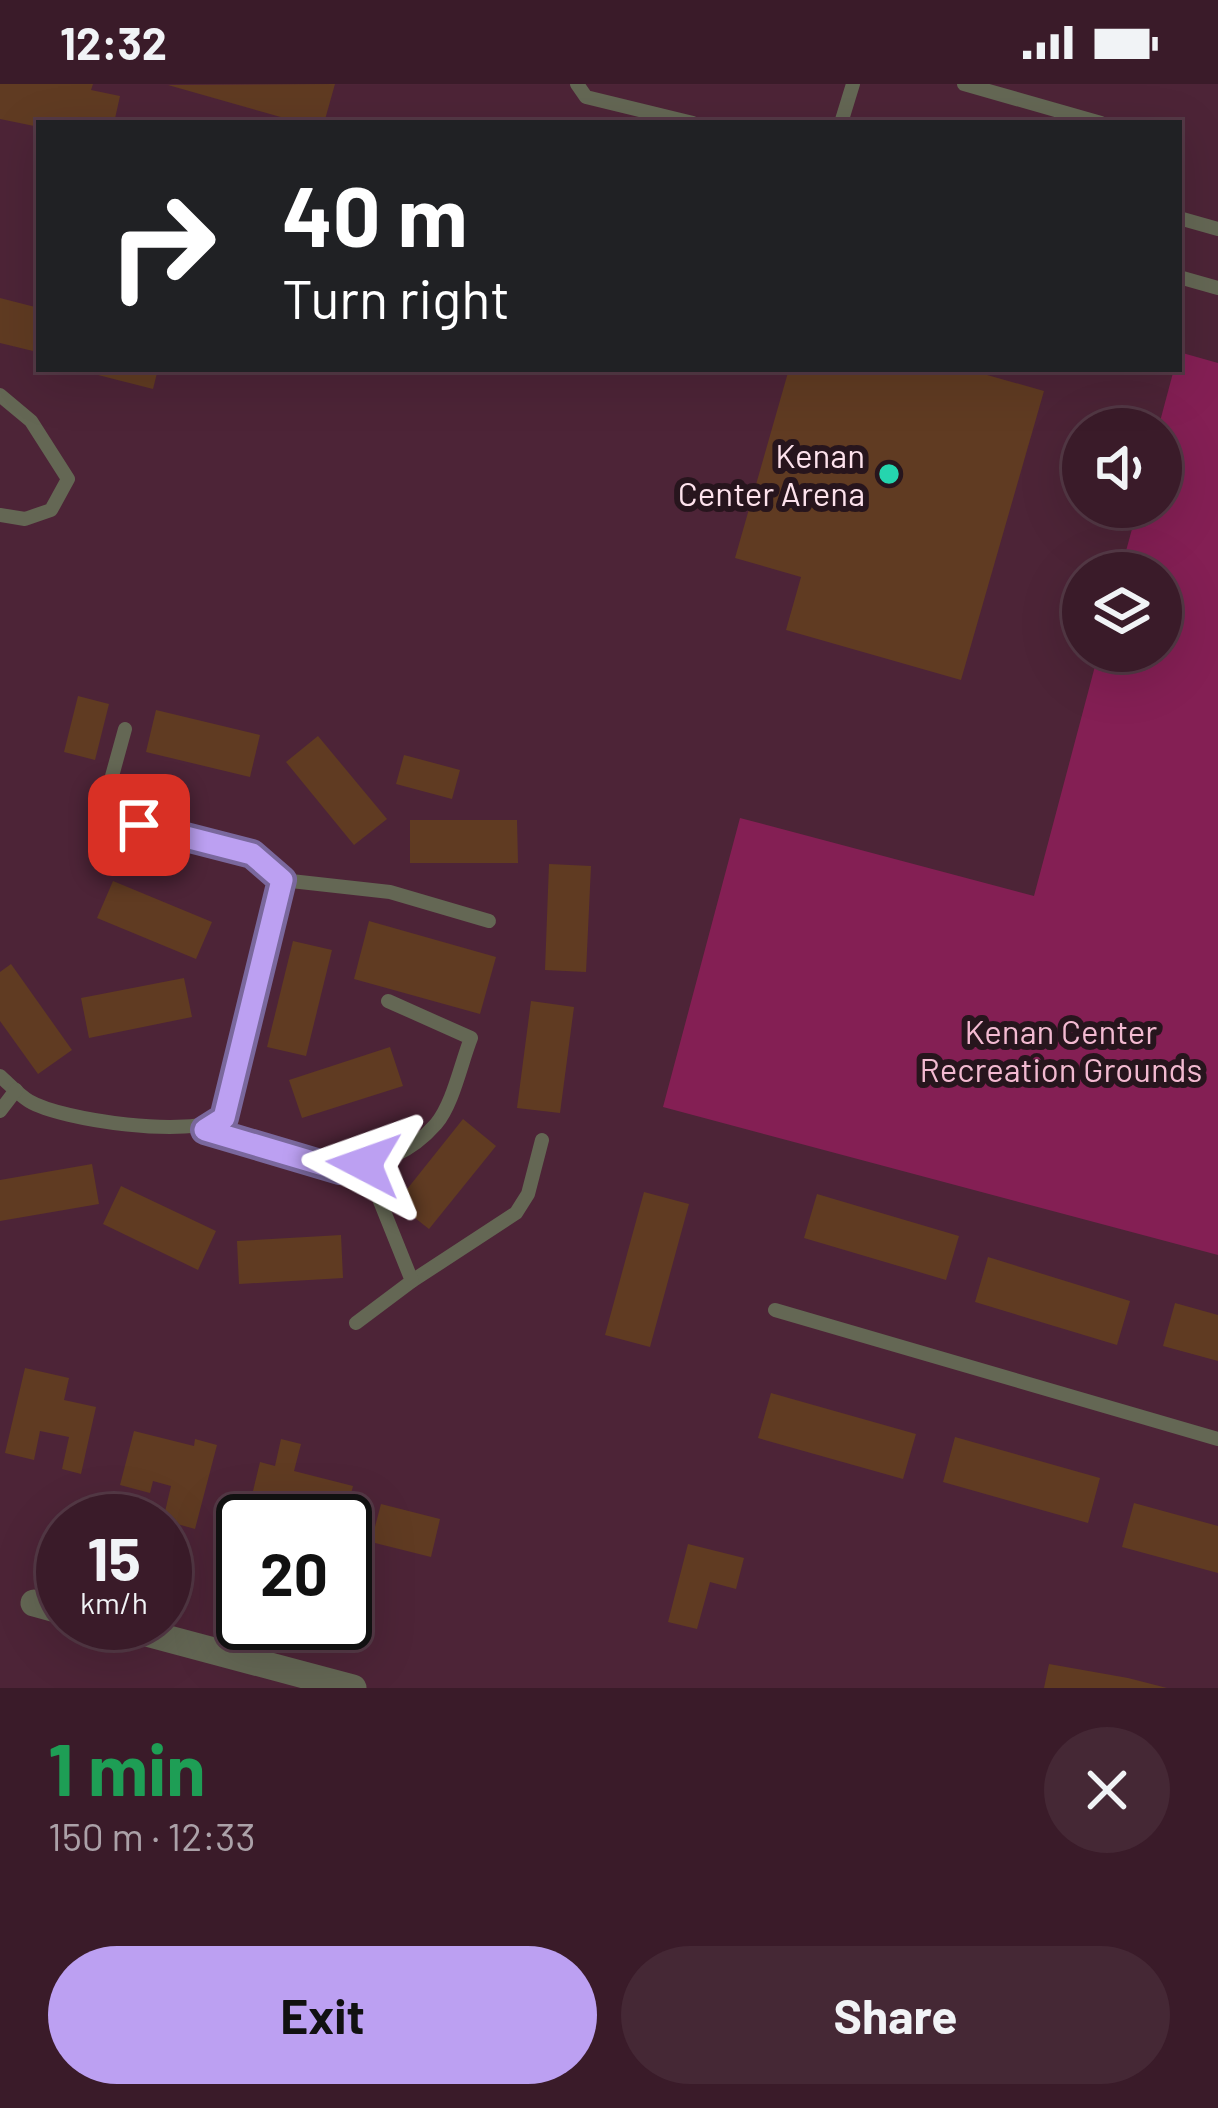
<!DOCTYPE html>
<meta charset="utf-8">
<style>
body{margin:0;font-family:Barlow,sans-serif;background:#452835;color:#f1f3f6;height:100vh;display:flex;flex-direction:column;font-size:45px;white-space:nowrap}
*{box-sizing:border-box;margin:0}
p{font-size:39px;color:#aba1a8}
.icon{flex:none;width:66px;height:66px;fill:none;stroke:currentColor;stroke-width:2;stroke-linecap:round;stroke-linejoin:round}
.map{position:relative;height:1604px;overflow:hidden}
.side{display:flex;flex-direction:column;background:#3a1b29;flex:1}
.side>*{flex:none}
.top-card{position:absolute;left:36px;top:36px;width:1146px;height:252px;border-radius:0px;box-shadow:0 12px 48px #0002,0 0 0 3px #543946;background:#202124;color:#fff;overflow:hidden}
.fabs{position:absolute;left:1062px;top:324px;display:grid;gap:24px}
.fabs a{display:grid;place-items:center;width:120px;height:120px;border-radius:50%;background:#3a1b29;box-shadow:0 12px 48px #0002,0 0 0 3px #543946;font-size:60px}
.speed{position:absolute;left:36px;top:1410px;display:flex;gap:24px;font-size:60px;font-weight:700;text-align:center}
.speed>*{display:grid;place-content:center;width:156px;height:156px;border-radius:50%;background:#3a1b29;box-shadow:0 12px 48px #0002,0 0 0 3px #543946;line-height:1}
.speed small{font-size:30px;font-weight:400}
.speed .limit{border:6px solid #111;border-radius:18px;background:#fff;color:#111}
.pin{position:absolute;display:grid;place-items:center;width:102px;height:102px;color:#fff;margin:-51px;border-radius:24px;box-shadow:0 6px 18px #0006}
.me{position:absolute;width:132px;margin:-66px;rotate:274deg;stroke-linejoin:round;filter:drop-shadow(0 0 9px #0008)}
.turn{display:flex;align-items:center;gap:42px;height:252px;padding:0 48px;font-size:54px}
.turn .icon{width:156px;height:156px;stroke-width:2.5}
.turn b{display:block;font-size:84px;line-height:102px}
.round{display:grid;place-items:center;flex:none;width:126px;height:126px;border-radius:63px;background:#452835}
.head{display:flex;align-items:center;justify-content:space-between;height:204px;padding:0 48px}
h1{font-size:72px;font-weight:700;line-height:90px;color:#1e9e55}
.primary-button{display:flex;gap:24px;margin-top:auto;padding:24px 48px}
.primary-button a{flex:1;height:138px;border-radius:72px;background:#bca0f2;color:#111;font-size:48px;font-weight:700;line-height:138px;text-align:center}
.primary-button a+a{background:#452835;color:#f1f3f6}
.status{display:flex;justify-content:space-between;align-items:center;height:84px;padding:0 60px;background:#3a1b29;direction:ltr}
.status svg{height:33px;fill:currentColor}
.map>svg:first-child{display:block}
.green{fill:#841f54}
.building{fill:#603b22}
.lines{fill:none;stroke-linecap:round;stroke-linejoin:round}
.lane{stroke:#646754;stroke-width:14}
.street{stroke:#646754;stroke-width:27}
.route-casing{stroke:#7a689d;stroke-width:30}
.route{stroke:#bca0f2;stroke-width:21}
.poi-dot{fill:#25d5ae;stroke:#27151d;stroke-width:4.5}
.labels{text-anchor:middle;dominant-baseline:central;stroke-width:12;stroke-linejoin:round;paint-order:stroke}
.poi-label{font-size:33px;fill:#fde2ec;stroke:#27151d;text-anchor:end}
.park-label{font-size:33px;fill:#f3bad1;stroke:#27151d}
</style>
<div class="status"><b>12:32</b><svg viewBox="0 0 49 12"><path d="M0 12V9h3v3zM5 12V6h3v6zM10 12V3h3v9zM15 12V0h3v12zM26 1h20v11H26zM47 4h2v5h-2z"/></svg></div>
<div class="map">
<svg width="1218" height="1604" viewBox="0 0 1218 1604">
<rect width="100%" height="100%" fill="#4d2437"/>
<polygon class="green" points="1179,268 1218,279 1218,1171 663,1023 740,734 1034,812 1099,567 1161,567 1161,489 1120,489 1138,423 1161,423 1158,345 1174,285 1179,285"/>
<g class="building">
<polygon points="0,0 93,0 91,6 120,12 114,39 39,39 39,43 0,35"/>
<polygon points="335,0 324,39 302,39 168,1"/>
<polygon points="0,214 39,224 33,267 0,259"/>
<polygon points="99,285 158,285 153,305 98,291"/>
<polygon points="789,285 966,285 1044,307 961,596 786,546 801,493 735,474"/>
<polygon points="78,612 109,620 95,676 64,668"/>
<polygon points="156,626 260,651 250,693 146,668"/>
<polygon points="318,652 387,735 354,761 286,678"/>
<polygon points="404,671 460,686 452,715 396,700"/>
<polygon points="410,736 517,736 518,779 410,779"/>
<polygon points="549,780 591,782 586,888 545,886"/>
<polygon points="113,797 212,838 196,875 97,834"/>
<polygon points="369,837 496,873 480,930 354,895"/>
<polygon points="293,857 332,866 306,972 267,963"/>
<polygon points="11,880 72,966 38,990 0,937 0,888"/>
<polygon points="184,894 192,933 89,954 81,914"/>
<polygon points="531,917 574,923 560,1029 517,1024"/>
<polygon points="390,963 403,1002 302,1034 289,996"/>
<polygon points="463,1035 496,1062 429,1145 396,1119"/>
<polygon points="92,1080 99,1120 0,1137 0,1096"/>
<polygon points="121,1102 216,1147 198,1186 103,1140"/>
<polygon points="644,1108 689,1120 650,1263 605,1251"/>
<polygon points="817,1110 959,1152 946,1196 804,1154"/>
<polygon points="341,1151 343,1194 239,1200 237,1157"/>
<polygon points="988,1173 1130,1217 1117,1261 975,1218"/>
<polygon points="1175,1219 1218,1231 1218,1277 1163,1262"/>
<polygon points="25,1284 69,1294 64,1316 96,1323 81,1390 62,1385 69,1353 40,1347 34,1376 5,1369"/>
<polygon points="771,1309 916,1350 903,1395 758,1354"/>
<polygon points="134,1347 194,1362 195,1355 217,1361 195,1445 163,1436 171,1402 153,1397 150,1409 120,1401"/>
<polygon points="955,1353 1100,1394 1088,1439 943,1398"/>
<polygon points="281,1355 301,1360 294,1387 353,1402 344,1437 280,1430 284,1415 253,1407 260,1378 275,1382"/>
<polygon points="1134,1419 1218,1442 1218,1489 1122,1463"/>
<polygon points="381,1420 440,1435 431,1473 371,1458"/>
<polygon points="688,1460 744,1474 736,1505 710,1498 697,1545 668,1538"/>
<polygon points="1049,1580 1128,1594 1167,1604 1044,1604"/>
</g>
<g class="lines">
<g class="lane">
<polyline points="577,0 586,13 693,39"/>
<polyline points="964,0 1101,39"/>
<polyline points="841,39 853,0"/>
<polyline points="1179,134 1218,145"/>
<polyline points="1179,193 1218,204"/>
<polyline points="0,311 31,337 68,395 51,426 25,435 0,431"/>
<polyline points="282,796 390,808 489,837"/>
<path d="M 0,992 C 9,1000 19,1011 29,1017 C 63,1037 191,1054 224,1034 L 282,796 L 252,770 L 101,732 L 125,645"/>
<polyline points="0,1027 16,1006"/>
<path d="M 205,1046 C 284,1069 370,1115 436,1040 C 453,1020 461,979 471,954 L 388,917"/>
<polyline points="412,1197 516,1129 528,1110 542,1056"/>
<polyline points="775,1226 1218,1355"/>
<polyline points="356,1239 412,1197 365,1080"/>
</g>
<g class="street">
<polyline points="34,1519 63,1527"/>
<polyline points="109,1539 353,1604"/>
</g>
</g>
<g class="lines">
<g class="route-casing">
<polyline id="route" points="139,741 252,770 282,796 224,1034 205,1046 340,1086 364,1080"/>
</g>
<use href="#route" class="route"/>
</g>
<circle class="poi-dot" cx="889" cy="390" r="12"/>
<g class="labels">
<g class="poi-label">
<text x="865" y="371">Kenan<tspan x="865" dy="38">Center Arena</tspan></text>
</g>
<g class="park-label">
<text x="1061" y="947">Kenan Center<tspan x="1061" dy="38">Recreation Grounds</tspan></text>
</g>
</g>
</svg>
<div class="fabs">
<a><svg class="icon" aria-label="sound" viewBox="0 0 24 24"><path d="M4 9h4l5-4v14l-5-4H4zM17 9q2 3 0 6"/></svg></a>
<a><svg class="icon" aria-label="layers" viewBox="0 0 24 24"><path d="M12 4l9 5-9 5-9-5zM3 14l9 5 9-5"/></svg></a>
</div>
<div class="speed"><div>15<small>km/h</small></div><div class="limit">20</div></div>
<div class="pin" style="left:139px;top:741px;background:#d93025"><svg class="icon" aria-label="arrive" viewBox="0 0 24 24"><path d="M6 21V4h12l-3 4 3 4H6"/></svg></div>
<svg class="me" style="left:364px;top:1080px" viewBox="-20 -20 40 40"><path d="M0-17L14 15 0 8-14 15z" fill="#bca0f2" stroke="#fff" stroke-width="4"/></svg>
<div class="top-card">
<div class="turn"><svg class="icon" aria-label="right" viewBox="0 0 24 24"><path d="M7 20v-9h11M14 6l5 5-5 5"/></svg><div><b>40 m</b>Turn right</div></div>
</div>
</div>
<section class="side">
<div class="head"><div><h1>1 min</h1><p>150 m · 12:33</p></div><a class="round"><svg class="icon" aria-label="close" viewBox="0 0 24 24"><path d="M6 6l12 12M18 6L6 18"/></svg></a></div>
<div class="primary-button"><a>Exit</a><a>Share</a></div>
</section>
